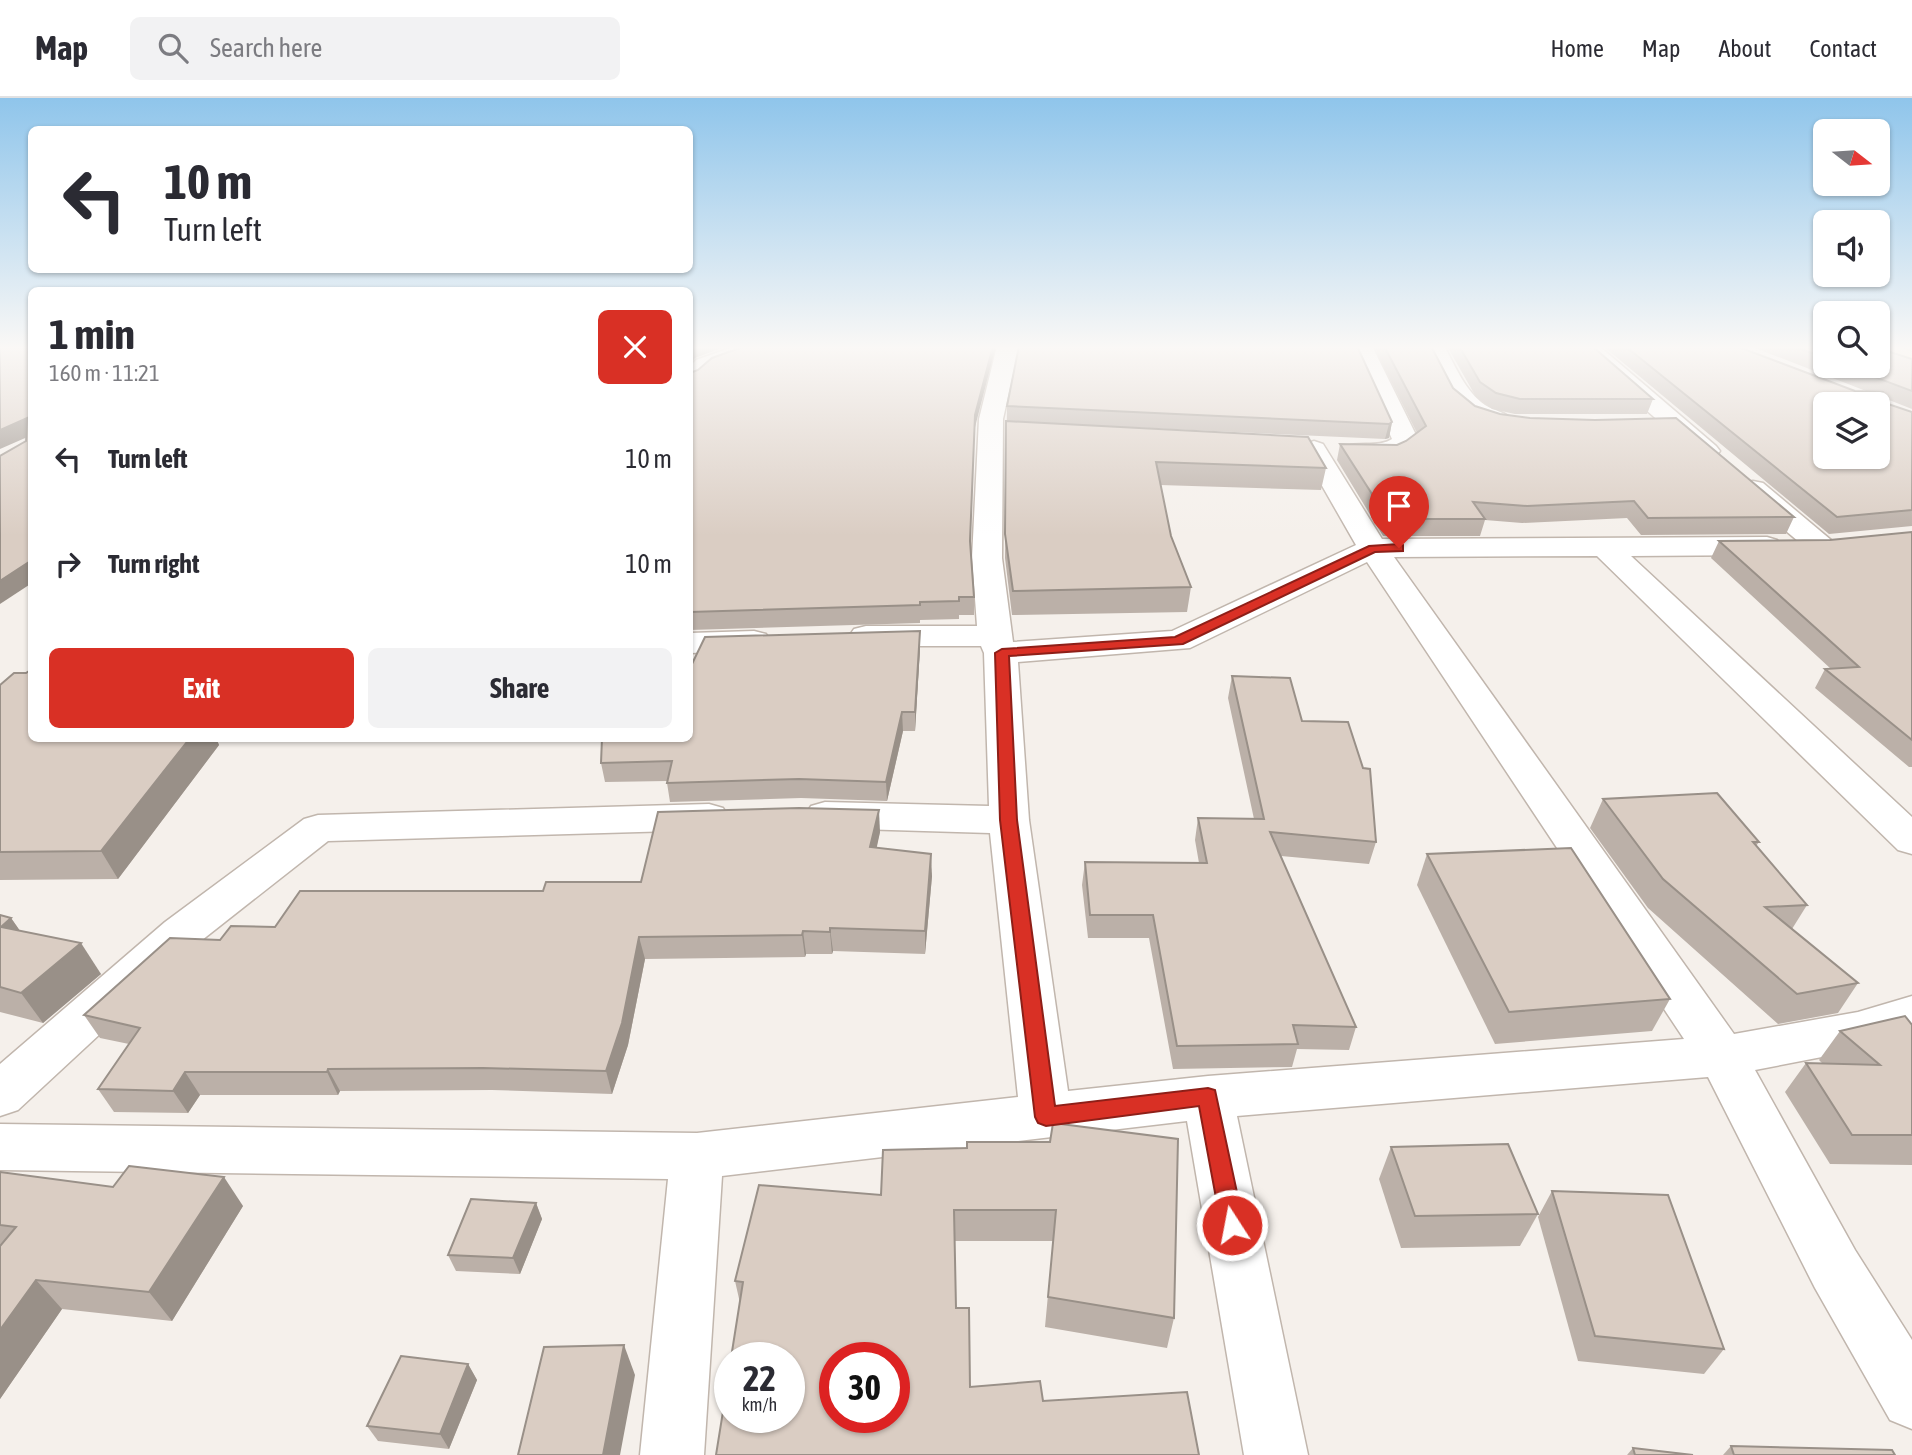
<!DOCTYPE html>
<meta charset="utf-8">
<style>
body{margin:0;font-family:"Asap Condensed",sans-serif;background:#f2f2f3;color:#2b2b33;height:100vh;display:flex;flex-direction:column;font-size:26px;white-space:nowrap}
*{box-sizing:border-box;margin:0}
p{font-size:23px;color:#7c7c81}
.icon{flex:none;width:38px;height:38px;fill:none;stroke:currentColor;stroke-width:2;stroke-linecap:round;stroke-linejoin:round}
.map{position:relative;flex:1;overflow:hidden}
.sheet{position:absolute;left:28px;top:189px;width:665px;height:455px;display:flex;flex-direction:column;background:#fff;border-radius:10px;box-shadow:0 2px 5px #0004}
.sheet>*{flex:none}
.guide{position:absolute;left:28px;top:28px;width:665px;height:147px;border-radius:10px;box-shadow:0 2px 5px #0004;background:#fff;color:#2b2b33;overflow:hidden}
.needle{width:46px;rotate:107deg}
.controls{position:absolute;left:1813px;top:21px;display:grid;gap:14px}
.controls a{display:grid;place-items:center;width:77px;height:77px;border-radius:10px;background:#fff;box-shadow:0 2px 5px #0004;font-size:35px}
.speed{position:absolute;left:714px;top:1244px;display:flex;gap:14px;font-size:35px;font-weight:700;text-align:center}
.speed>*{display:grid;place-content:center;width:91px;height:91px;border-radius:50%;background:#fff;box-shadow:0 2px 5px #0004;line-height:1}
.speed small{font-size:18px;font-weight:400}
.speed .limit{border:10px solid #d22;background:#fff;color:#111}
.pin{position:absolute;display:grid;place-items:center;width:60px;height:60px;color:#fff;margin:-72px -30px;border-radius:50% 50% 50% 0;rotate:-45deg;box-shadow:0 0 7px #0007}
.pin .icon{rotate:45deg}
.me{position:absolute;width:77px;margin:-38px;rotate:349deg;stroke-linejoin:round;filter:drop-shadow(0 0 5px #0008)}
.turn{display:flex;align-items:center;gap:24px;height:147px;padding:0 21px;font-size:32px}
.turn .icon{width:91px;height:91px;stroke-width:2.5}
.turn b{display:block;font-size:49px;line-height:60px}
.round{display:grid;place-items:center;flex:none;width:74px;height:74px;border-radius:10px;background:#f2f2f3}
.headline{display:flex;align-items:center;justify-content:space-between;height:119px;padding:0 21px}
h1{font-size:42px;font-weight:700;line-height:52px}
.cta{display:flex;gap:14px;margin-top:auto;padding:14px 21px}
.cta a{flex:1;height:80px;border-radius:10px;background:#d93025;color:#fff;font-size:28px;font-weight:700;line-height:80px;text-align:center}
.cta a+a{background:#f2f2f3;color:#2b2b33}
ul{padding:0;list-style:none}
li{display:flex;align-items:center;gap:21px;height:105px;padding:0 21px}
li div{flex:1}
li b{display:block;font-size:26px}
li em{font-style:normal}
header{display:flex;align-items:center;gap:42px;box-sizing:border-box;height:98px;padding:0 35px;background:#fff;border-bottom:2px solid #e1e1e2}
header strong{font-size:33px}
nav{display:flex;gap:38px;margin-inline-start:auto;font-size:24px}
.search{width:490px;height:63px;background:#f2f2f3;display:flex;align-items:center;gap:18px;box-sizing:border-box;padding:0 24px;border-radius:10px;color:#7c7c81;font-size:26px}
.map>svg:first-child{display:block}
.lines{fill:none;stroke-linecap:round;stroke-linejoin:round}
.street-casing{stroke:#c1b6ad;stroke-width:3}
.secondary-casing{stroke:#d4bb9b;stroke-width:3}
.street{fill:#fff;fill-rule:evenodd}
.secondary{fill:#fee9cc;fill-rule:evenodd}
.wall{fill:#bbb0a8}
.shaded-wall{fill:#999088}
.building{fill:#dacdc3;stroke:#999088;stroke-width:2;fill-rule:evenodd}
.route{fill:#d93025;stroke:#8d1f18;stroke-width:2}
</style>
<header>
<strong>Map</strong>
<div class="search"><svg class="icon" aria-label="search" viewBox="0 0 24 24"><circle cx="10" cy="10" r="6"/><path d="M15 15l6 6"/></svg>Search here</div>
<nav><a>Home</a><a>Map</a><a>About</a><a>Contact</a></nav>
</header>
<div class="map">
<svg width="1912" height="1357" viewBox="0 0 1912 1357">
<rect width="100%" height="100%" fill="#f5f0eb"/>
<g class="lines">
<g class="street-casing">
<g id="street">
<polygon points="736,248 769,248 766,253 712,272 698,285 690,287 690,268 696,262"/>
<path d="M 997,248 L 1019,248 L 1003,321 L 1002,460 L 1013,544 L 1172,533 L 1356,447 L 1301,351 L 1305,346 L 1314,343 L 1323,346 L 1382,441 L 1767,439 L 1777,442 L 1782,448 L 1777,454 L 1767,457 L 1631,458 L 1912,719 L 1912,756 L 1898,752 L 1597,458 L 1394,459 L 1734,936 L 1858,914 L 1912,898 L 1912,936 L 1858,952 L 1755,972 L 1855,1152 L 1912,1242 L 1912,1331 L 1890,1322 L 1815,1190 L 1708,979 L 1237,1018 L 1308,1357 L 1244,1357 L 1187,1023 L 722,1078 L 704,1357 L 640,1357 L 668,1081 L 0,1072 L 0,1026 L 697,1035 L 1018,999 L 990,735 L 825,730 L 811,726 L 805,717 L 811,708 L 825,704 L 989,708 L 984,555 L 981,548 L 866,548 L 854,545 L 849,538 L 854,531 L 866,528 L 977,528 L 972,460 L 979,321 ZM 1367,464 L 1684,941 L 1208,978 L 1068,993 L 1029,722 L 1018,564 L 1190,550 Z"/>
<path d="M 1350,248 L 1372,248 L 1419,343 C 1404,364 1368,364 1346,358 L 1342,353 L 1346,348 C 1361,344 1380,349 1392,341 Z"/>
<path d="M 1422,248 L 1444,248 C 1456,269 1465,293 1485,307 C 1494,313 1507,314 1513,323 L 1510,328 C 1463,340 1439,280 1422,248 Z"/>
<polygon points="1574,248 1599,248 1716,348 1720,353 1716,358 1707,361 1698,358"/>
<polygon points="1753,383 1763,385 1831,442 1836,448 1831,454 1821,457 1811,454 1743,397 1739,391 1743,385"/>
<polygon points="754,533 766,536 771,543 766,550 754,553 690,555 690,535"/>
<polygon points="709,706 723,710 729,719 723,728 709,732 328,743 197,846 18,1012 0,1018 0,966 165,824 304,721 318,717"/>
</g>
</g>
<g class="secondary-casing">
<polygon id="secondary" points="1878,248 1897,248 1912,254 1912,268 1878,256"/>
</g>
<use href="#street" class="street"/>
<use href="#secondary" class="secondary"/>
</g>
<g class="wall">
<polygon points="1373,248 1431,248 1453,290 1475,308 1794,419 1786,436 1641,437 1627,420 1522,425 1485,422 1480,438 1383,438 1337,362 1340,346 1397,347 1406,343 1417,335"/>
<polygon points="1447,248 1592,248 1653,301 1647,316 1515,316 1492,311 1476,299"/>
<polygon points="1603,248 1736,248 1855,293 1866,293 1750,248 1825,248 1825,268 1878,268 1912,261 1912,311 1884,300 1885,305 1912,314 1912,428 1829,436"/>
<polygon points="690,275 974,333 970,447 974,499 974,517 959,517 959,521 920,522 920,525 690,532 690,534"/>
<polygon points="1007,308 1392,324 1389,340 1385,341 1128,329 1326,370 1321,392 1160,387 1171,438 1191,489 1187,514 1012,517 1005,460"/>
<polygon points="1912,434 1912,669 1909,669 1815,590 1825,571 1831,571 1711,460 1719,443 1830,442"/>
<polygon points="920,551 915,633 903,633 887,703 801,700 670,704 667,685 667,683 605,684 601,665"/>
<polygon points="1232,578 1302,623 1376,744 1369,766 1281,758 1356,929 1349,952 1297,951 1292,969 1173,971 1149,840 1088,840 1082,787 1085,764 1199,765 1195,742 1198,720 1254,721 1228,600"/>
<polygon points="0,587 32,640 216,640 219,647 118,781 0,782"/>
<polygon points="1603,701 1759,744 1756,748 1807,807 1792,831 1858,885 1838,915 1778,926 1648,810 1590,730"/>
<polygon points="880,734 876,750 932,778 925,856 833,853 832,856 806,856 805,859 645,861 628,947 612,996 492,992 340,993 338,997 200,997 188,1015 114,1014 98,991 129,946 100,940 84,917 220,842 275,829 543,793 641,784"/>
<polygon points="1427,756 1670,901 1652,933 1495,946 1417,787"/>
<polygon points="0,817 11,820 20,833 101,876 43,925 0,914"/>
<polygon points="1912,927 1912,1067 1830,1066 1785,994 1806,965 1822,965 1819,962 1840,933"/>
<polygon points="1050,1044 1174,1220 1167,1250 1045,1229 1053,1143 954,1143 716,1357 740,1205 735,1183 881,1097 967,1050"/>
<polygon points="1391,1049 1538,1116 1520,1148 1401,1150 1379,1081"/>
<polygon points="0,1074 243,1108 172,1223 62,1211 0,1301"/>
<polygon points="1552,1093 1724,1251 1704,1276 1578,1263 1538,1119"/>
<polygon points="536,1105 542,1121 520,1176 456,1173 448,1157"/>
<polygon points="468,1266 477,1282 449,1351 378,1343 367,1328"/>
<polygon points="1731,1348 1895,1357 1723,1357"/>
<polygon points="1633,1350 1693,1357 1627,1357"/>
</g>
<g class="shaded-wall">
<polygon points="690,248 727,248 695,260 690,266"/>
<polygon points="993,248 996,248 974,333 969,460 975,317"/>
<polygon points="27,320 32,337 0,351 0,332"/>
<polygon points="1392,324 1389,340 1385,341 1389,326"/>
<polygon points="29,464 32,469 32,485 0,506 0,483"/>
<polygon points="920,533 920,551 915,633 915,614"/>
<polygon points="902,614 903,633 887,703 886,684"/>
<polygon points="190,640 216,640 219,647 118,781 101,753"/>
<polygon points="879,712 880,734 872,772 870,749"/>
<polygon points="931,756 932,778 925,856 925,833"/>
<polygon points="11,820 32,850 1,829"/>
<polygon points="830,830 833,853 832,856 830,834"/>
<polygon points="803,833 806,856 805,859 802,837"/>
<polygon points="639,839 645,861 628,947 612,996 606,973"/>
<polygon points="81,845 101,876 43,925 21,895"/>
<polygon points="328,971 340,993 338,997 327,974"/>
<polygon points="185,974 200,997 188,1015 173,993"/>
<polygon points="224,1079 243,1108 172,1223 149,1194"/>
<polygon points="536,1105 542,1121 520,1176 513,1160"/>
<polygon points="36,1182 62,1211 0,1301 0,1232"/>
<polygon points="624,1247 635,1277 620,1357 603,1357"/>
<polygon points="468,1266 477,1282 449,1351 440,1336"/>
</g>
<g class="building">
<polygon points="0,248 32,248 32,464 29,464 0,483 0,358 26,343 27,320 0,332"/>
<polygon points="745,248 993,248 975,317 970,443 974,499 959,499 959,503 920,504 920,507 690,514 690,275 698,272 712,260"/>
<polygon points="1019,248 1357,248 1392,324 1389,326 1007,308"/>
<polygon points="1384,248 1431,248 1453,290 1475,308 1500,316 1530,320 1595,322 1676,320 1794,419 1648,420 1634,403 1527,408 1473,404 1485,421 1388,421 1340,346 1397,347 1406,343 1426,328"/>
<polygon points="1459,248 1592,248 1653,301 1520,301 1496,295 1480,284"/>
<path d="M 1625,248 L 1736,248 L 1855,293 L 1883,294 L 1885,305 L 1912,314 L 1912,412 L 1837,419 ZM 1825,306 L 1878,306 L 1878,359 L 1825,359 Z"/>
<polygon points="1793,248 1825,248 1825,260"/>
<polygon points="1878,250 1912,261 1912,293 1845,268 1878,268"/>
<polygon points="1006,323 1308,339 1326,370 1156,364 1171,438 1191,489 1013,493 1005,436"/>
<polygon points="1912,434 1912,642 1825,571 1859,569 1719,443 1830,442"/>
<polygon points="920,533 915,614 902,614 886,684 799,681 667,685 672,663 601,665 602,640 690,640 690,570 705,539"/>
<polygon points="32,571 32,640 190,640 101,753 0,754 0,587 14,575 26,575"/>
<polygon points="1232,578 1290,580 1302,623 1348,624 1363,670 1370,671 1376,744 1270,734 1356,929 1293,927 1298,946 1177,948 1153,817 1090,817 1085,764 1207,765 1198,720 1264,721"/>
<polygon points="1717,695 1759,744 1753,744 1807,807 1765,809 1858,885 1797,896 1663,781 1603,701"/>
<polygon points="799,710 879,712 870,749 931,756 925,833 830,830 830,834 803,833 802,837 639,839 622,925 606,973 483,970 328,971 327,974 185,974 173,993 98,991 140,930 84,917 170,840 220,842 231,828 275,829 300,793 543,793 546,784 641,784 658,714"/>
<polygon points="1571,750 1670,901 1509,914 1427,756"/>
<polygon points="0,817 11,820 1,829 81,845 21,895 0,889"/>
<polygon points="1905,918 1912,927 1912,1037 1852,1037 1806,965 1880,967 1840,933"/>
<path d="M 1053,1025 L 1178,1041 L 1174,1220 L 1048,1199 L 1056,1112 L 954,1112 L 956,1210 L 969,1210 L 970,1289 L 1040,1283 L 1043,1303 L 1187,1294 L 1199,1357 L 716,1357 L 730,1270 L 730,1320 L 789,1320 L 789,1260 L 731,1260 L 743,1184 L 735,1183 L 759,1087 L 881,1097 L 883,1052 L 967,1050 L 967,1044 L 1050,1044 ZM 835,1260 L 894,1260 L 894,1320 L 835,1320 Z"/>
<polygon points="1508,1046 1538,1116 1415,1118 1391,1049"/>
<polygon points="129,1068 224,1079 149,1194 36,1182 0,1232 0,1148 16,1129 0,1127 0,1074 113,1089"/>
<polygon points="1552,1093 1668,1097 1724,1251 1595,1238"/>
<polygon points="471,1101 536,1105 513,1160 448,1157"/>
<polygon points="624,1247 603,1357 518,1357 544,1249"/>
<polygon points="401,1258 468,1266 440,1336 367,1328"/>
<polygon points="1731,1348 1892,1352 1895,1357 1734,1357"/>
<polygon points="1633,1350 1693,1357 1635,1357"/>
</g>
<linearGradient id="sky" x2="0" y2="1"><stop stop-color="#8fc5eb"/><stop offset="0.57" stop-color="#faf8f6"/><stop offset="1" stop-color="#faf8f6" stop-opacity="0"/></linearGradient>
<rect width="1912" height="438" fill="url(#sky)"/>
<polygon class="route" points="1399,446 1403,447 1403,453 1375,454 1183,546 1009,558 1017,722 1055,1008 1208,990 1215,992 1244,1127 1240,1134 1232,1137 1224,1134 1221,1127 1199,1008 1046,1028 1038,1025 1035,1019 1000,722 995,555 1002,551 1175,539 1369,448"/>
</svg>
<div class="controls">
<a><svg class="needle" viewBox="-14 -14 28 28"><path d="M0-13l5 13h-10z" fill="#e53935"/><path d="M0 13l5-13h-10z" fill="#7c7c81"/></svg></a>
<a><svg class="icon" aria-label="sound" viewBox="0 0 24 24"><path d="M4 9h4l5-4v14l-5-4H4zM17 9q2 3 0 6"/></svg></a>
<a><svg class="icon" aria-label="search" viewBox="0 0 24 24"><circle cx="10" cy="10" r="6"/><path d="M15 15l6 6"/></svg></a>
<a><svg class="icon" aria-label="layers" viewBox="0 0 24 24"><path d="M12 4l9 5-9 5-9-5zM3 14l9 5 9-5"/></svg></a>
</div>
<div class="speed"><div>22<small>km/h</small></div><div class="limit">30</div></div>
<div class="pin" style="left:1399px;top:450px;background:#d93025"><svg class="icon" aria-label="arrive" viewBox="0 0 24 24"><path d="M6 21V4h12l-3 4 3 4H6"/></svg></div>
<svg class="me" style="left:1232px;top:1127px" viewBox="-20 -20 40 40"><circle r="17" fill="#d93025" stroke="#fff" stroke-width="3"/><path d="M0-11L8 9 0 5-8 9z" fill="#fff"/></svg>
<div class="guide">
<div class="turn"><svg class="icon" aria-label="left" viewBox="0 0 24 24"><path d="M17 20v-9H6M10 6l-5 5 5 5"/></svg><div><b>10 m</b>Turn left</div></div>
</div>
<section class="sheet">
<div class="headline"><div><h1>1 min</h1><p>160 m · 11:21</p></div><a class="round" style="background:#d93025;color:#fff"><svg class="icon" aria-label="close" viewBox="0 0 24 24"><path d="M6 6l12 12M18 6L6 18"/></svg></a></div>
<ul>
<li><svg class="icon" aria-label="left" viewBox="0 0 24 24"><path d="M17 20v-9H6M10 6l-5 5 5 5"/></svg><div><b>Turn left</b></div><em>10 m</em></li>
<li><svg class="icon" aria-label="right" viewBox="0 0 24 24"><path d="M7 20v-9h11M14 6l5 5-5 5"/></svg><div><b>Turn right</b></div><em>10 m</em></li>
</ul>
<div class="cta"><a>Exit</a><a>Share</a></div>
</section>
</div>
